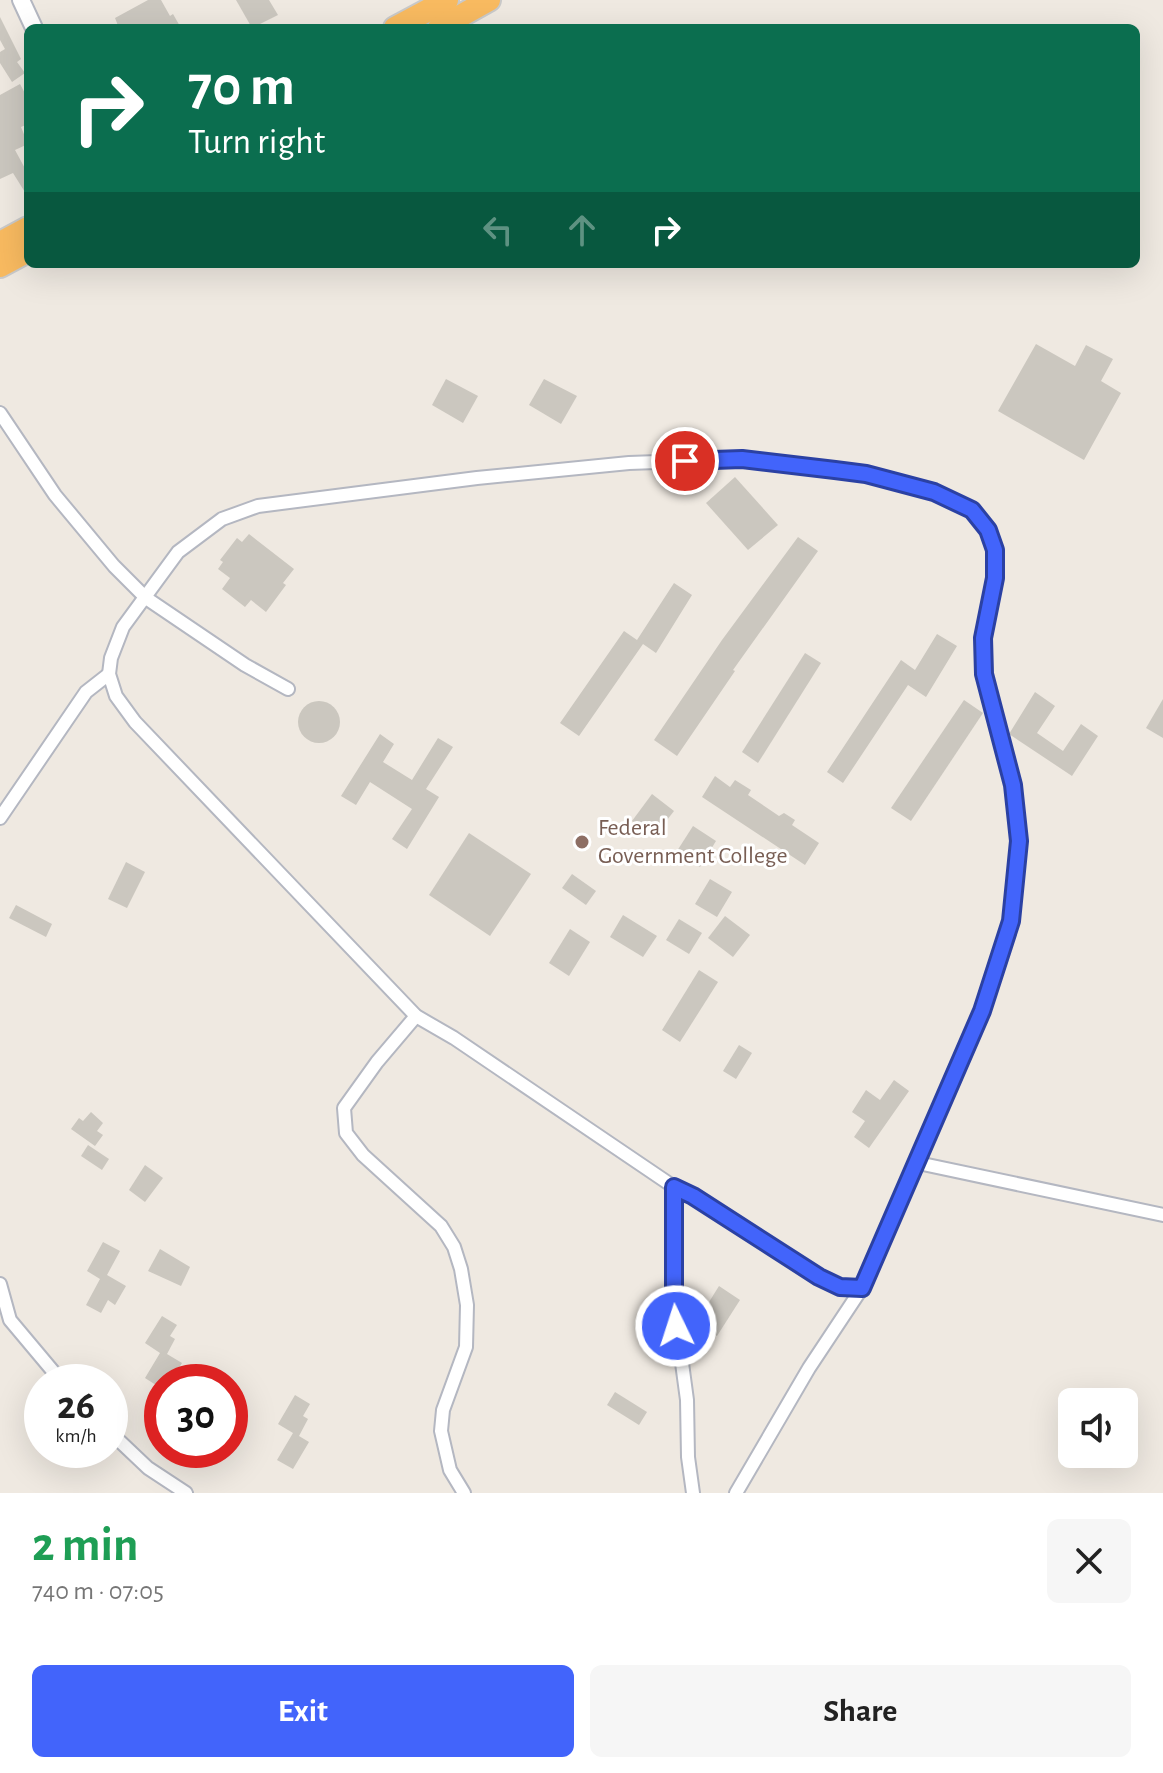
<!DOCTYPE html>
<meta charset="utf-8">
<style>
body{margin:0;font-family:"Alegreya Sans",sans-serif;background:#f6f6f6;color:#222;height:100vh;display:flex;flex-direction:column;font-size:30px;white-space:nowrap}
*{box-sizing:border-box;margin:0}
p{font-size:26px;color:#767676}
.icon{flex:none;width:44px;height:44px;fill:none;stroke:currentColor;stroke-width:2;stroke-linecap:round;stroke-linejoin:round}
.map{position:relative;height:1493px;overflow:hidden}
.details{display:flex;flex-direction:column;background:#fff;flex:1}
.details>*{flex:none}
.guide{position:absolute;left:24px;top:24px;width:1116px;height:244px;border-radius:12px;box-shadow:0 8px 32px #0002;background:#0b6e4f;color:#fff;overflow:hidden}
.tools{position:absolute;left:1058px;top:1388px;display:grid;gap:16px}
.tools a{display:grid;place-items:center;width:80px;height:80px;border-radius:12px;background:#fff;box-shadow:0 8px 32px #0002;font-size:40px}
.speed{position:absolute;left:24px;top:1364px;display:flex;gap:16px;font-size:40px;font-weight:700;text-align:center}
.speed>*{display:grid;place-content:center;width:104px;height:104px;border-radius:50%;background:#fff;box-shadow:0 8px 32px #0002;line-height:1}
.speed small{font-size:20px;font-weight:400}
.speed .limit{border:12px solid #d22;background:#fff;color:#111}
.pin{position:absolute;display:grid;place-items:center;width:68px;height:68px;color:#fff;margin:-34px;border:4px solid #fff;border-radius:50%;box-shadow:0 2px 8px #0007}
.me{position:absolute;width:88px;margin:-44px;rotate:356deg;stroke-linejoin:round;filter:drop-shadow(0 0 6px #0008)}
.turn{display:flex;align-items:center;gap:28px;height:168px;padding:0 32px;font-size:36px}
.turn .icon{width:104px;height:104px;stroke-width:2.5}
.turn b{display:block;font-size:56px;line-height:68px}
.lanes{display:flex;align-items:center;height:76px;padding:0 32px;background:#0003;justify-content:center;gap:40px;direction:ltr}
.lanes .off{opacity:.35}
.round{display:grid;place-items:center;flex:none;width:84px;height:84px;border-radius:12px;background:#f6f6f6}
.overview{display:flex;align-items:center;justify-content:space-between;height:136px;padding:0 32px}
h1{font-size:48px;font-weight:600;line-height:60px;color:#1e9e55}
.button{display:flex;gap:16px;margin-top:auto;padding:16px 32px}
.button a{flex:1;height:92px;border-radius:12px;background:#4264fb;color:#fff;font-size:32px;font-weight:600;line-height:92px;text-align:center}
.button a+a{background:#f6f6f6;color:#222}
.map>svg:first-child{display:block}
.building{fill:#cbc7bf}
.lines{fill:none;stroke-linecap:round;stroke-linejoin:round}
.minor-casing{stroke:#b4b7c1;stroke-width:16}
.tertiary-casing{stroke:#b4b7c1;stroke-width:20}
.trunk-casing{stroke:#c9c9c9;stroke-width:26}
.minor{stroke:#fff;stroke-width:12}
.tertiary{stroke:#fff;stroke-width:16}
.trunk{stroke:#f8ba60;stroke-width:22}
.route-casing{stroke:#2b41a3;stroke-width:20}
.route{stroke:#4264fb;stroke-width:14}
.education-dot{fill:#8d6e63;stroke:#fff;stroke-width:3}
.labels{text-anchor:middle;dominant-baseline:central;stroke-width:6;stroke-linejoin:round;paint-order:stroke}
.education-label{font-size:24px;fill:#785e54;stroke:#fff;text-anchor:start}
</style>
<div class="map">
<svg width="1163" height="1493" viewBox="0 0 1163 1493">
<rect width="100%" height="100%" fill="#efe9e1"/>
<g class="building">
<polygon points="148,0 161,0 170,16 173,14 181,28 119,28 115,18"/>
<polygon points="236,0 269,0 278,15 252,28"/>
<polygon points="0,17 21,59 17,62 25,73 12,82 0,63 0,52 5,49 0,40"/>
<polygon points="20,84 28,99 28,124 21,127 28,144 15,150 28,174 28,197 13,173 0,179 0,95"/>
<polygon points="1036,344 1075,366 1086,345 1113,359 1101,381 1121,393 1084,460 998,411"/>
<polygon points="446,379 478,396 463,423 432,405"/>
<polygon points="544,379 577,396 561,424 529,405"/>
<polygon points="735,477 778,525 748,550 706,503"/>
<polygon points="249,534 294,569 283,583 286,585 266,612 251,600 245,607 222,589 230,578 218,569 223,562 220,560 237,538 242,542"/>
<polygon points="798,537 818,551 733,670 735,671 677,756 654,740 722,640"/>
<polygon points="674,583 692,595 656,653 643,644 579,736 560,723 624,631 637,640"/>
<polygon points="937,634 957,646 926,697 908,685 843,783 827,772 901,660 915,670"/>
<polygon points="805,653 821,663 758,763 742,752"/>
<polygon points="1035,692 1055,706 1037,733 1063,751 1081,724 1098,736 1072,776 1009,734"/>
<polygon points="1163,699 1163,738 1146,728"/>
<polygon points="964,700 983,713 911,821 891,808"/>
<circle cx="319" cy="722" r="21"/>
<polygon points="380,734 394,744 383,762 412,780 438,738 453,747 426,789 439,797 407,849 392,839 412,809 370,782 356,805 341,796"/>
<polygon points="715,776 730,787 735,780 751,790 748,795 779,816 784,813 795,820 792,825 819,843 805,865 702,797"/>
<polygon points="652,794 674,811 653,838 632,821"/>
<polygon points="693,826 716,841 700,867 677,851"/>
<polygon points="469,833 531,874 490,936 429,895"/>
<polygon points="126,862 145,872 127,908 108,899"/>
<polygon points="572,874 596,891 586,905 562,888"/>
<polygon points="710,879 732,892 717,917 695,904"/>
<polygon points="16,905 52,924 46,937 9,918"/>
<polygon points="623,915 657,936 643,957 610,937"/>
<polygon points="725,916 750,935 733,957 708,938"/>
<polygon points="679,919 702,933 689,954 666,940"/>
<polygon points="570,929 590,942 569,976 549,963"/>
<polygon points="699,970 718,982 680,1042 662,1030"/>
<polygon points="739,1045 752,1053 736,1079 723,1071"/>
<polygon points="894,1080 909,1091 869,1148 854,1137 865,1121 852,1112 866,1090 880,1100"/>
<polygon points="91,1112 103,1123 97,1131 103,1135 95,1146 71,1129 79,1118 83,1121"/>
<polygon points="88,1145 109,1159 102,1170 81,1156"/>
<polygon points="145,1165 163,1178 145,1202 129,1190"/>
<polygon points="103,1242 120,1251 107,1275 126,1286 115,1305 108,1300 101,1313 86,1305 100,1279 87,1271"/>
<polygon points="160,1249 190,1267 181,1286 148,1271"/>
<polygon points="719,1286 740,1300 717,1336 696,1323"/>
<polygon points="162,1316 177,1325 170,1336 175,1339 167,1354 182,1363 171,1380 166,1377 159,1387 145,1378 160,1353 145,1343"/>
<polygon points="615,1392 647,1412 639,1425 607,1405"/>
<polygon points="295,1395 310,1404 303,1416 308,1419 299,1436 309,1442 293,1469 277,1460 293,1433 278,1424"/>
</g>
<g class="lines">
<g class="minor-casing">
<g id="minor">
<polyline points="0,413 55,495 114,566 146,598 245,665 288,689"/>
<polyline points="0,818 86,692 109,674"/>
<polyline points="416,1016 377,1062 344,1108 346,1133 363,1155 441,1226 454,1247 461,1269 467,1305 466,1347 443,1410 441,1431 450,1470 464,1493"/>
<polyline points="918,1163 1163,1215"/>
<polyline points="674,1187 674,1304 687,1400 688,1457 693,1493"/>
<polyline points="0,1284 10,1320 62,1382"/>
<polyline points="110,1432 148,1468 186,1493"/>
<polyline points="736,1493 809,1368 862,1288 982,1011 1011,921 1019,841 1013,785 984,674 983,638 995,578 995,550 988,530 972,510 934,492 866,474 742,459 629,463 477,478 258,506 222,519 178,552 123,627 111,658 109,674 116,696 135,722 416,1016 454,1038 674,1187 693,1196 819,1277 840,1287 862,1288"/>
</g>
</g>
<g class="tertiary-casing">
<polyline id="tertiary" points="21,0 34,28"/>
</g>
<g class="trunk-casing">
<g id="trunk">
<polyline points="395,28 447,0"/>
<polyline points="439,28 489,0"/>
<polyline points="0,243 28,228"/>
<polyline points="0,266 28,251"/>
</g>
</g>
<use href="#minor" class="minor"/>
<use href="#tertiary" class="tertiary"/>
<use href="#trunk" class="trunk"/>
</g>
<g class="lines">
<g class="route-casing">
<polyline id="route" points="676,1326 674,1304 674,1187 693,1196 819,1277 840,1287 862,1288 982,1011 1011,921 1019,841 1013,785 984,674 983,638 995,578 995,550 988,530 972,510 934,492 866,474 835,470 742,459 685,461"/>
</g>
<use href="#route" class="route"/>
</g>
<circle class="education-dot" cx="582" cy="842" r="8"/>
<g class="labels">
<g class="education-label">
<text x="598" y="828">Federal<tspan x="598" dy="28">Government College</tspan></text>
</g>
</g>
</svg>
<div class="tools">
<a><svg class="icon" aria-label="sound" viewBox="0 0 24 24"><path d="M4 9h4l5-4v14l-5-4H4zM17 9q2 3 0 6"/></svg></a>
</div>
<div class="speed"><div>26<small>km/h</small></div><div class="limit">30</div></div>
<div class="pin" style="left:685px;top:461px;background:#d93025"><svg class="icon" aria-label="arrive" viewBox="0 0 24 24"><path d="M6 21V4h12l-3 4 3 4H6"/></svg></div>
<svg class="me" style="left:676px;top:1326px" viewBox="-20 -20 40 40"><circle r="17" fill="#4264fb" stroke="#fff" stroke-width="3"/><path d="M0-11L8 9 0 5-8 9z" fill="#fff"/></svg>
<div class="guide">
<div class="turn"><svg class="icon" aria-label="right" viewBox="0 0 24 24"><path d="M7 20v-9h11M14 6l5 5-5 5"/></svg><div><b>70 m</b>Turn right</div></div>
<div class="lanes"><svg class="icon off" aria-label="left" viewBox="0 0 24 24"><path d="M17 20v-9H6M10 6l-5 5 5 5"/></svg><svg class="icon off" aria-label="ahead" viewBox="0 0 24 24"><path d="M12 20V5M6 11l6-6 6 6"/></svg><svg class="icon" aria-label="right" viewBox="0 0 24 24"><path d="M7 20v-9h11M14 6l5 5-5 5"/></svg></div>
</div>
</div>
<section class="details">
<div class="overview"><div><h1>2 min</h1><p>740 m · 07:05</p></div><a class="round"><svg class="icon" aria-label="close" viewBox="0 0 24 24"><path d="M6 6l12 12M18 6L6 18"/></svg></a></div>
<div class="button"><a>Exit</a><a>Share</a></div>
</section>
